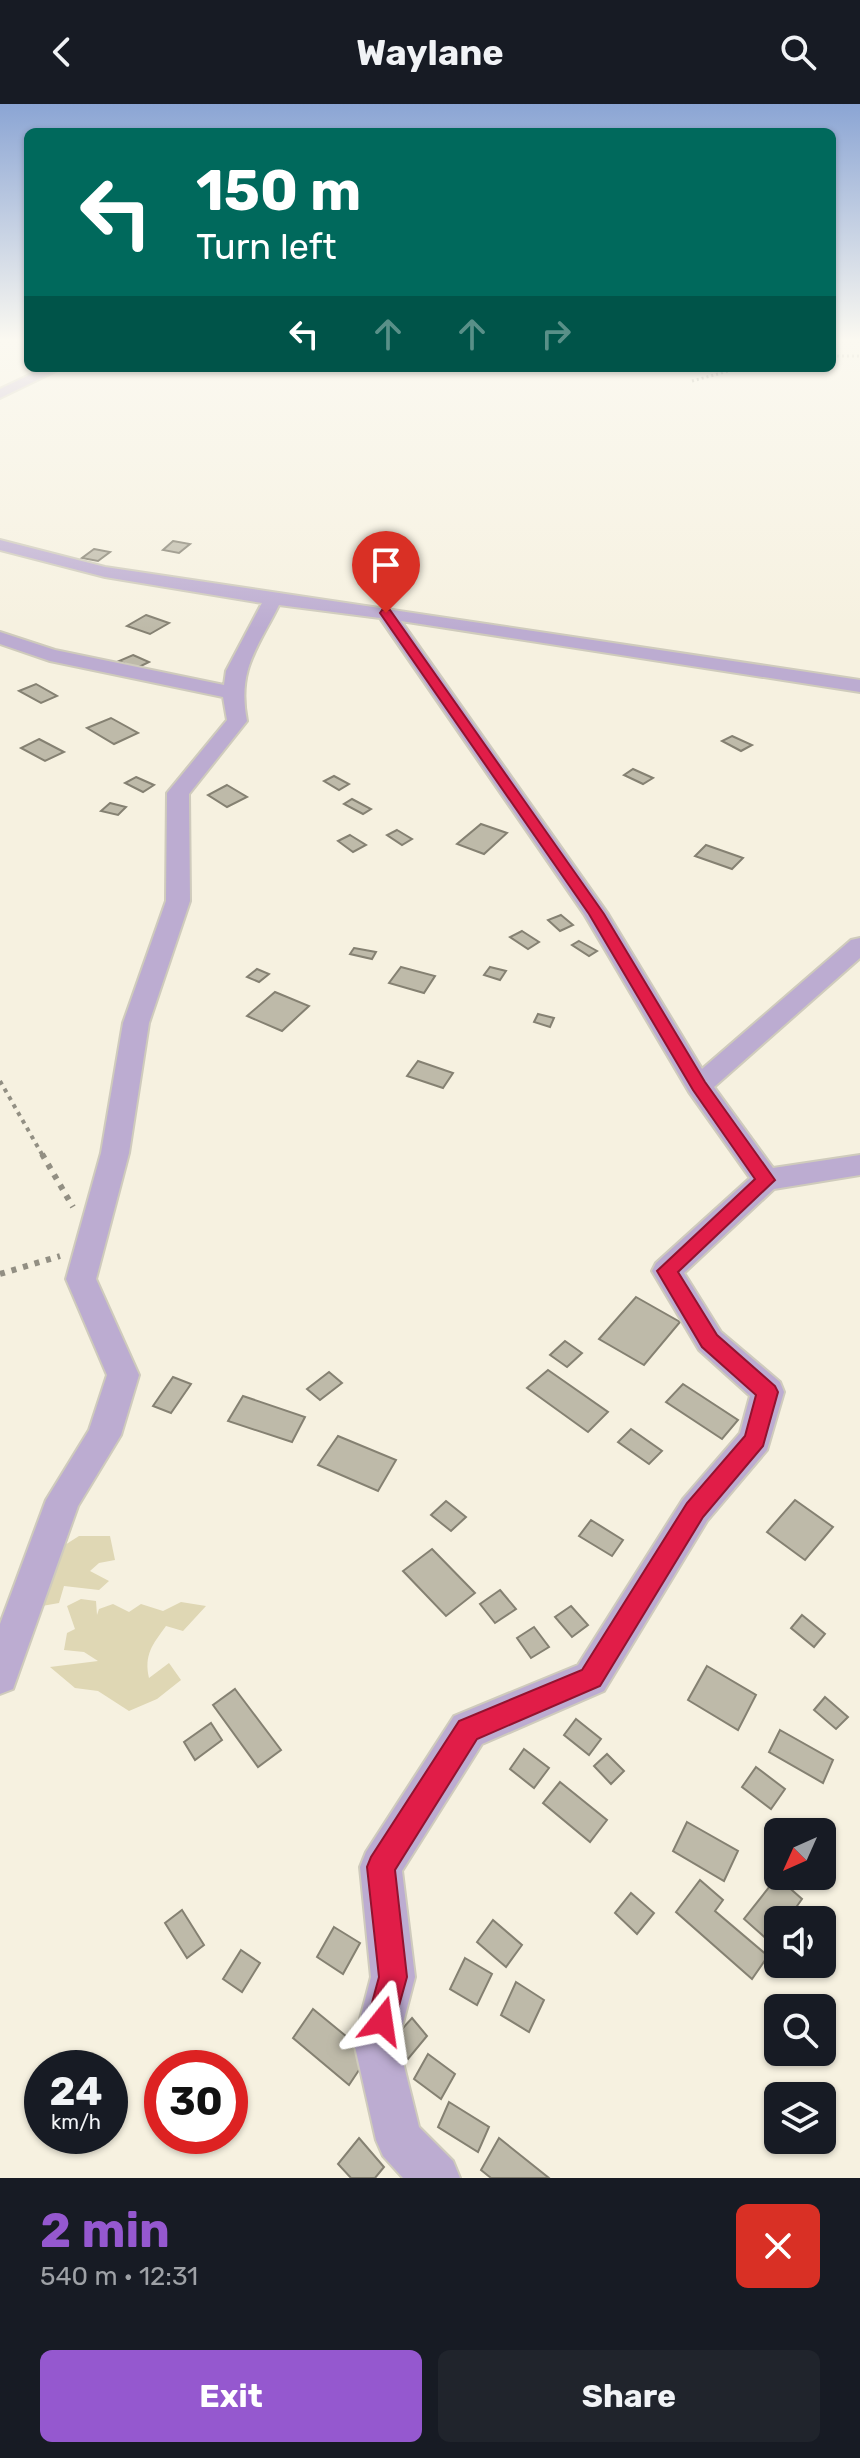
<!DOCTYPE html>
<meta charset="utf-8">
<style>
body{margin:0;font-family:Rubik,sans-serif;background:#20242c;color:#f1f3f6;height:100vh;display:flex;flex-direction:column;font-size:30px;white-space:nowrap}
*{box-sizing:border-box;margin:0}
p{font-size:26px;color:#9ea1a6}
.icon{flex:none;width:44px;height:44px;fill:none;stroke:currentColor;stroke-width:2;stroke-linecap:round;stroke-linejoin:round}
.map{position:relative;height:2074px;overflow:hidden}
.sheet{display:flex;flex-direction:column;background:#171b24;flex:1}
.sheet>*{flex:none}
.guide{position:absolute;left:24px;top:24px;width:812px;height:244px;border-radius:12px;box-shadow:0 2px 6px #0004;background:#00695c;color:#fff;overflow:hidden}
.needle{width:52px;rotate:225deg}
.fabs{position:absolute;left:764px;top:1714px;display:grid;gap:16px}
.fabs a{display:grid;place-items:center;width:72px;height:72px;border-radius:12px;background:#171b24;box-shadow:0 2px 6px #0004;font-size:40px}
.speed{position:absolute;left:24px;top:1946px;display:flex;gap:16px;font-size:40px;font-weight:700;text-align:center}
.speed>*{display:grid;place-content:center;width:104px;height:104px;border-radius:50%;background:#171b24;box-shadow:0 2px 6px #0004;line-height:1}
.speed small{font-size:20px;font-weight:400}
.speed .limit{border:12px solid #d22;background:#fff;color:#111}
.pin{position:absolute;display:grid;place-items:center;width:68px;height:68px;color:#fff;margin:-82px -34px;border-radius:50% 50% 50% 0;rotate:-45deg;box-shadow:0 0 8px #0007}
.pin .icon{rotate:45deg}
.me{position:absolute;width:88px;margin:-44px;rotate:15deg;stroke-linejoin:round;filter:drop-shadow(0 0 6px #0008)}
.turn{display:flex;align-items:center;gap:28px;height:168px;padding:0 40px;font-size:36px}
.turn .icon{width:104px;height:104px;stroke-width:2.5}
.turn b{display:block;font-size:56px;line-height:68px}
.lanes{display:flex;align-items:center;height:76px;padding:0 40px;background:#0003;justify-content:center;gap:40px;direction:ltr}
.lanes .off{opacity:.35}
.round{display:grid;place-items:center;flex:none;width:84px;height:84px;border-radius:12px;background:#20242c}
.summary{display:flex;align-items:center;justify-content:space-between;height:136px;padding:0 40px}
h1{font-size:48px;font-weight:700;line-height:60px;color:#9558cf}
.primary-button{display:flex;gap:16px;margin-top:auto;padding:16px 40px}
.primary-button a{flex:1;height:92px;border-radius:12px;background:#9558cf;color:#fff;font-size:32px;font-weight:700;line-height:92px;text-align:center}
.primary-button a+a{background:#20242c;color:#f1f3f6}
header{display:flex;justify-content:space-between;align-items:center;height:104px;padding:0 40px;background:#171b24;font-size:36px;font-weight:700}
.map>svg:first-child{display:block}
.green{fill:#dfd7b4}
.building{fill:#bebaa9;stroke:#858172;stroke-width:2}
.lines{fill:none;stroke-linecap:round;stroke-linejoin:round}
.minor-casing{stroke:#cfcbbc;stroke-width:4}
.path-far2{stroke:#928f83;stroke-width:3;stroke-dasharray:2 3;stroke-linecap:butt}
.path-far1{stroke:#928f83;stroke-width:4;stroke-dasharray:4 5;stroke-linecap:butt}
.path{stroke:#928f83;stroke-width:6;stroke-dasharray:5 7;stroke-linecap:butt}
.minor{fill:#bcacd1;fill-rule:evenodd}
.route{fill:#e11d48;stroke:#92132f;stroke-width:2}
</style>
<header><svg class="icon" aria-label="back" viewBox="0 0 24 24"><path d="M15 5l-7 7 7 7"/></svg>Waylane<svg class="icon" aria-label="search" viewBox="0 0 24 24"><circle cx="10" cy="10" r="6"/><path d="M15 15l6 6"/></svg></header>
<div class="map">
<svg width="860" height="2074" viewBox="0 0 860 2074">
<rect width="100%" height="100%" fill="#f6f1e0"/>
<g class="green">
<polygon points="79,1432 110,1432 115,1456 99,1459 90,1467 109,1477 99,1486 64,1482 59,1499 42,1502 46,1453"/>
<path d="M 81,1495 L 96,1497 L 97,1511 L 99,1505 L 113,1500 L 129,1508 L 141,1500 L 163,1507 L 181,1498 L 206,1502 L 183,1527 L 166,1522 C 152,1541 144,1551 149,1574 L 169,1559 L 181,1576 L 157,1595 L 129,1607 L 98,1587 L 75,1584 L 50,1563 L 98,1557 L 84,1548 L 64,1546 L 67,1529 L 75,1525 L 67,1502 Z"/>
</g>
<g class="building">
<polygon points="173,437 190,440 179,449 163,446"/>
<polygon points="94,445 110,448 98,457 82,454"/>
<polygon points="146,511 169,519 150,530 127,522"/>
<polygon points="133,551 149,558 135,565 119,557"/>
<polygon points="36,580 57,592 41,599 19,587"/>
<polygon points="111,614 138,629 114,640 87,624"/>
<polygon points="732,632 752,641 741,647 722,637"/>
<polygon points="39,635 64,648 45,657 21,644"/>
<polygon points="633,665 653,674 643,680 624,671"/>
<polygon points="334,672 349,680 339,686 324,677"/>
<polygon points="136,673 154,681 143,688 125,679"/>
<polygon points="227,681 247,693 227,703 208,691"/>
<polygon points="352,695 371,705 363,710 344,700"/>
<polygon points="110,699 126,703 118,711 101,707"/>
<polygon points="481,720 507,729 484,750 457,740"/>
<polygon points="397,726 412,735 402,741 387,731"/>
<polygon points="350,731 366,741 353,748 338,737"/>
<polygon points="706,741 743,754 732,765 695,752"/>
<polygon points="561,811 573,821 560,827 548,816"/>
<polygon points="522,827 539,838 528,845 510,833"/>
<polygon points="579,837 597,847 589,852 572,841"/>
<polygon points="354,844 376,848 372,855 350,850"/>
<polygon points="401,863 435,872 424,889 389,879"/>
<polygon points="490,863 506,867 500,876 484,871"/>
<polygon points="257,865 269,870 259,878 247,873"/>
<polygon points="275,888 309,902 282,927 247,912"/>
<polygon points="538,910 554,914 550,923 534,918"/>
<polygon points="418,957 453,969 443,984 407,972"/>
<polygon points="636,1193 680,1218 644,1261 599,1235"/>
<polygon points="565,1237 582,1249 567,1263 550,1251"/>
<polygon points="548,1266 608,1308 588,1328 527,1284"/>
<polygon points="329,1268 342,1279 320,1296 307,1285"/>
<polygon points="173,1273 191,1280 171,1309 153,1302"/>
<polygon points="683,1280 738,1316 722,1335 666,1298"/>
<polygon points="243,1292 305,1313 292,1338 228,1317"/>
<polygon points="631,1325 662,1347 649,1360 618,1338"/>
<polygon points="338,1332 396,1356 378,1387 318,1361"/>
<polygon points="795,1396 833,1423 805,1456 767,1428"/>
<polygon points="446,1397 466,1413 451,1427 431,1411"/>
<polygon points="591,1416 623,1436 612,1452 579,1432"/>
<polygon points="432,1445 475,1489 446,1512 403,1467"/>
<polygon points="500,1486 516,1505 495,1519 480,1500"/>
<polygon points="571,1502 588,1521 572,1533 555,1513"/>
<polygon points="802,1511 825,1530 814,1543 791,1524"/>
<polygon points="534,1523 549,1543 531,1554 517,1534"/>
<polygon points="707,1562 756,1591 738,1626 688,1596"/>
<polygon points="235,1585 281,1646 258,1663 213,1601"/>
<polygon points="825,1593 848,1613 836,1625 814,1606"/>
<polygon points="576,1615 601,1635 589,1651 564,1631"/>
<polygon points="211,1619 222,1636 195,1656 184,1638"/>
<polygon points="780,1626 833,1656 823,1679 769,1648"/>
<polygon points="524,1645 549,1664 534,1684 510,1665"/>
<polygon points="607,1650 624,1667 611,1680 594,1662"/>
<polygon points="756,1663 785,1685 771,1705 742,1683"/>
<polygon points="560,1678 607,1716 590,1738 543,1699"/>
<polygon points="687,1718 738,1747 724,1777 673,1747"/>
<polygon points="777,1773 802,1795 787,1816 778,1816 778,1828 770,1838 744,1815"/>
<polygon points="700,1776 723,1796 715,1807 768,1852 752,1875 676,1808"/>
<polygon points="631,1789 654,1809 637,1830 615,1809"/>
<polygon points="182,1806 204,1841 187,1854 165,1819"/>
<polygon points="493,1816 522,1841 506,1863 477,1838"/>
<polygon points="334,1823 360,1839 343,1870 317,1853"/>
<polygon points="241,1846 260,1859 242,1888 223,1875"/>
<polygon points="465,1854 492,1870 477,1901 450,1885"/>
<polygon points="516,1878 544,1896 529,1928 501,1911"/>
<polygon points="313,1905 369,1951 349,1981 293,1934"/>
<polygon points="412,1914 427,1932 408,1955 392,1936"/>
<polygon points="428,1950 455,1970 441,1995 414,1975"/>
<polygon points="449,1998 489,2023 478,2048 438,2023"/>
<polygon points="359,2034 384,2063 375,2074 351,2074 338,2060"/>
<polygon points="499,2034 549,2074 491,2074 481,2066"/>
</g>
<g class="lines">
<g class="minor-casing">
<g id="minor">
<polygon points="44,264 62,264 0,294 0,285"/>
<path d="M 0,436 L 105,463 L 860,576 L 860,588 L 401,517 L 608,810 L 702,965 L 851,836 L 860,834 L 860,854 L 714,983 L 773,1064 L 860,1051 L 860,1071 L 774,1085 L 684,1169 L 721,1228 L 780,1278 L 784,1288 L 767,1346 L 707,1417 L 604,1587 L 482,1640 L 402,1767 L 415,1873 L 398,1938 L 419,2023 L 453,2057 L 460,2074 L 403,2074 L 383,2052 L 376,2036 L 354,1938 L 371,1873 L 360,1763 L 366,1748 L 454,1612 L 578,1561 L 683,1395 L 740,1329 L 750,1292 L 699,1246 L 652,1167 L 656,1159 L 750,1074 L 689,988 L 584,810 L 380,514 L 279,501 C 257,545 237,566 247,617 L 189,690 L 190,797 L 149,919 L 129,1049 L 96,1175 L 139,1271 L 121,1331 L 78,1402 L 13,1585 L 0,1590 L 0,1520 L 46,1396 L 89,1326 L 107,1271 L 66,1175 L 101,1049 L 123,919 L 166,797 L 167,689 L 227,616 L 223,593 L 50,557 L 0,540 L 0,528 L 55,546 L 224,581 L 226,567 L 262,499 L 105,473 L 0,446 Z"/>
</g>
</g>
<g class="path-far2">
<polyline points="832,252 860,252"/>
<polyline points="692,277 740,264"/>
</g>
<polyline class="path-far1" points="0,977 43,1052"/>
<g class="path">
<polyline points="42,1050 73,1103"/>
<polyline points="0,1170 60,1152"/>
</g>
<use href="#minor" class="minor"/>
</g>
<linearGradient id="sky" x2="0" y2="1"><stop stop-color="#8ba5d4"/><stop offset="0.45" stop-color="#fbf9f1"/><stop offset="1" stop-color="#fbf9f1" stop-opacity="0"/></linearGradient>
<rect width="860" height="525" fill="url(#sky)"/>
<polygon class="route" points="382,506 390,506 604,810 705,978 775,1076 678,1168 717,1231 775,1282 778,1288 763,1342 703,1413 600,1582 477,1635 395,1766 407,1873 392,1927 382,1931 371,1927 367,1917 379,1873 367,1763 371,1753 459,1617 582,1566 687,1399 745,1332 756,1291 702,1243 657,1167 755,1075 693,986 589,810 380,509"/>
</svg>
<div class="fabs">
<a><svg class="needle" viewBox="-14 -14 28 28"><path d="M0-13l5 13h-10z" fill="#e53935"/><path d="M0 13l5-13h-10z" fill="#9ea1a6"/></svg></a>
<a><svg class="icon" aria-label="sound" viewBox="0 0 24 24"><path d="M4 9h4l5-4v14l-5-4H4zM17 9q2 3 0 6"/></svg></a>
<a><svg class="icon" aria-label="search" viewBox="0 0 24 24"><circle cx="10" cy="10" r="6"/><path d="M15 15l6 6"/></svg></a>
<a><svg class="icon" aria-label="layers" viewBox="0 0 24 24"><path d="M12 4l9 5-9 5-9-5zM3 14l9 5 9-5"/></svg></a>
</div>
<div class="speed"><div>24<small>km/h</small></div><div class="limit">30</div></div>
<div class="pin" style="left:386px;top:509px;background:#d93025"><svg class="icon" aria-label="arrive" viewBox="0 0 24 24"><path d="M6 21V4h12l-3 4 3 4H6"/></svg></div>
<svg class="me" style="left:382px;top:1917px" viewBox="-20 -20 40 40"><path d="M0-17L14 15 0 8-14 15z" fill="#e11d48" stroke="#fff" stroke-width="4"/></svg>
<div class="guide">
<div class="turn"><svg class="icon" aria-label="left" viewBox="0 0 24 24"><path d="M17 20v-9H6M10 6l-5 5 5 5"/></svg><div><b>150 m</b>Turn left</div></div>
<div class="lanes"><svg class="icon" aria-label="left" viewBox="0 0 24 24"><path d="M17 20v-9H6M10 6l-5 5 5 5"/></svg><svg class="icon off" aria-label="ahead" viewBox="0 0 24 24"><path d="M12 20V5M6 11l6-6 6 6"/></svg><svg class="icon off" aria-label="ahead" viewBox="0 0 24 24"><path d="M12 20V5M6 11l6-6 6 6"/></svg><svg class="icon off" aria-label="right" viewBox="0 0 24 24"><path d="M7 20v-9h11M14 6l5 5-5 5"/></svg></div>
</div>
</div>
<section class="sheet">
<div class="summary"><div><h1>2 min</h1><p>540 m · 12:31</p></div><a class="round" style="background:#d93025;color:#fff"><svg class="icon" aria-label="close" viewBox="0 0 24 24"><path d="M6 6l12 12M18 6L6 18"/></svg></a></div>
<div class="primary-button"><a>Exit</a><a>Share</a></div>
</section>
